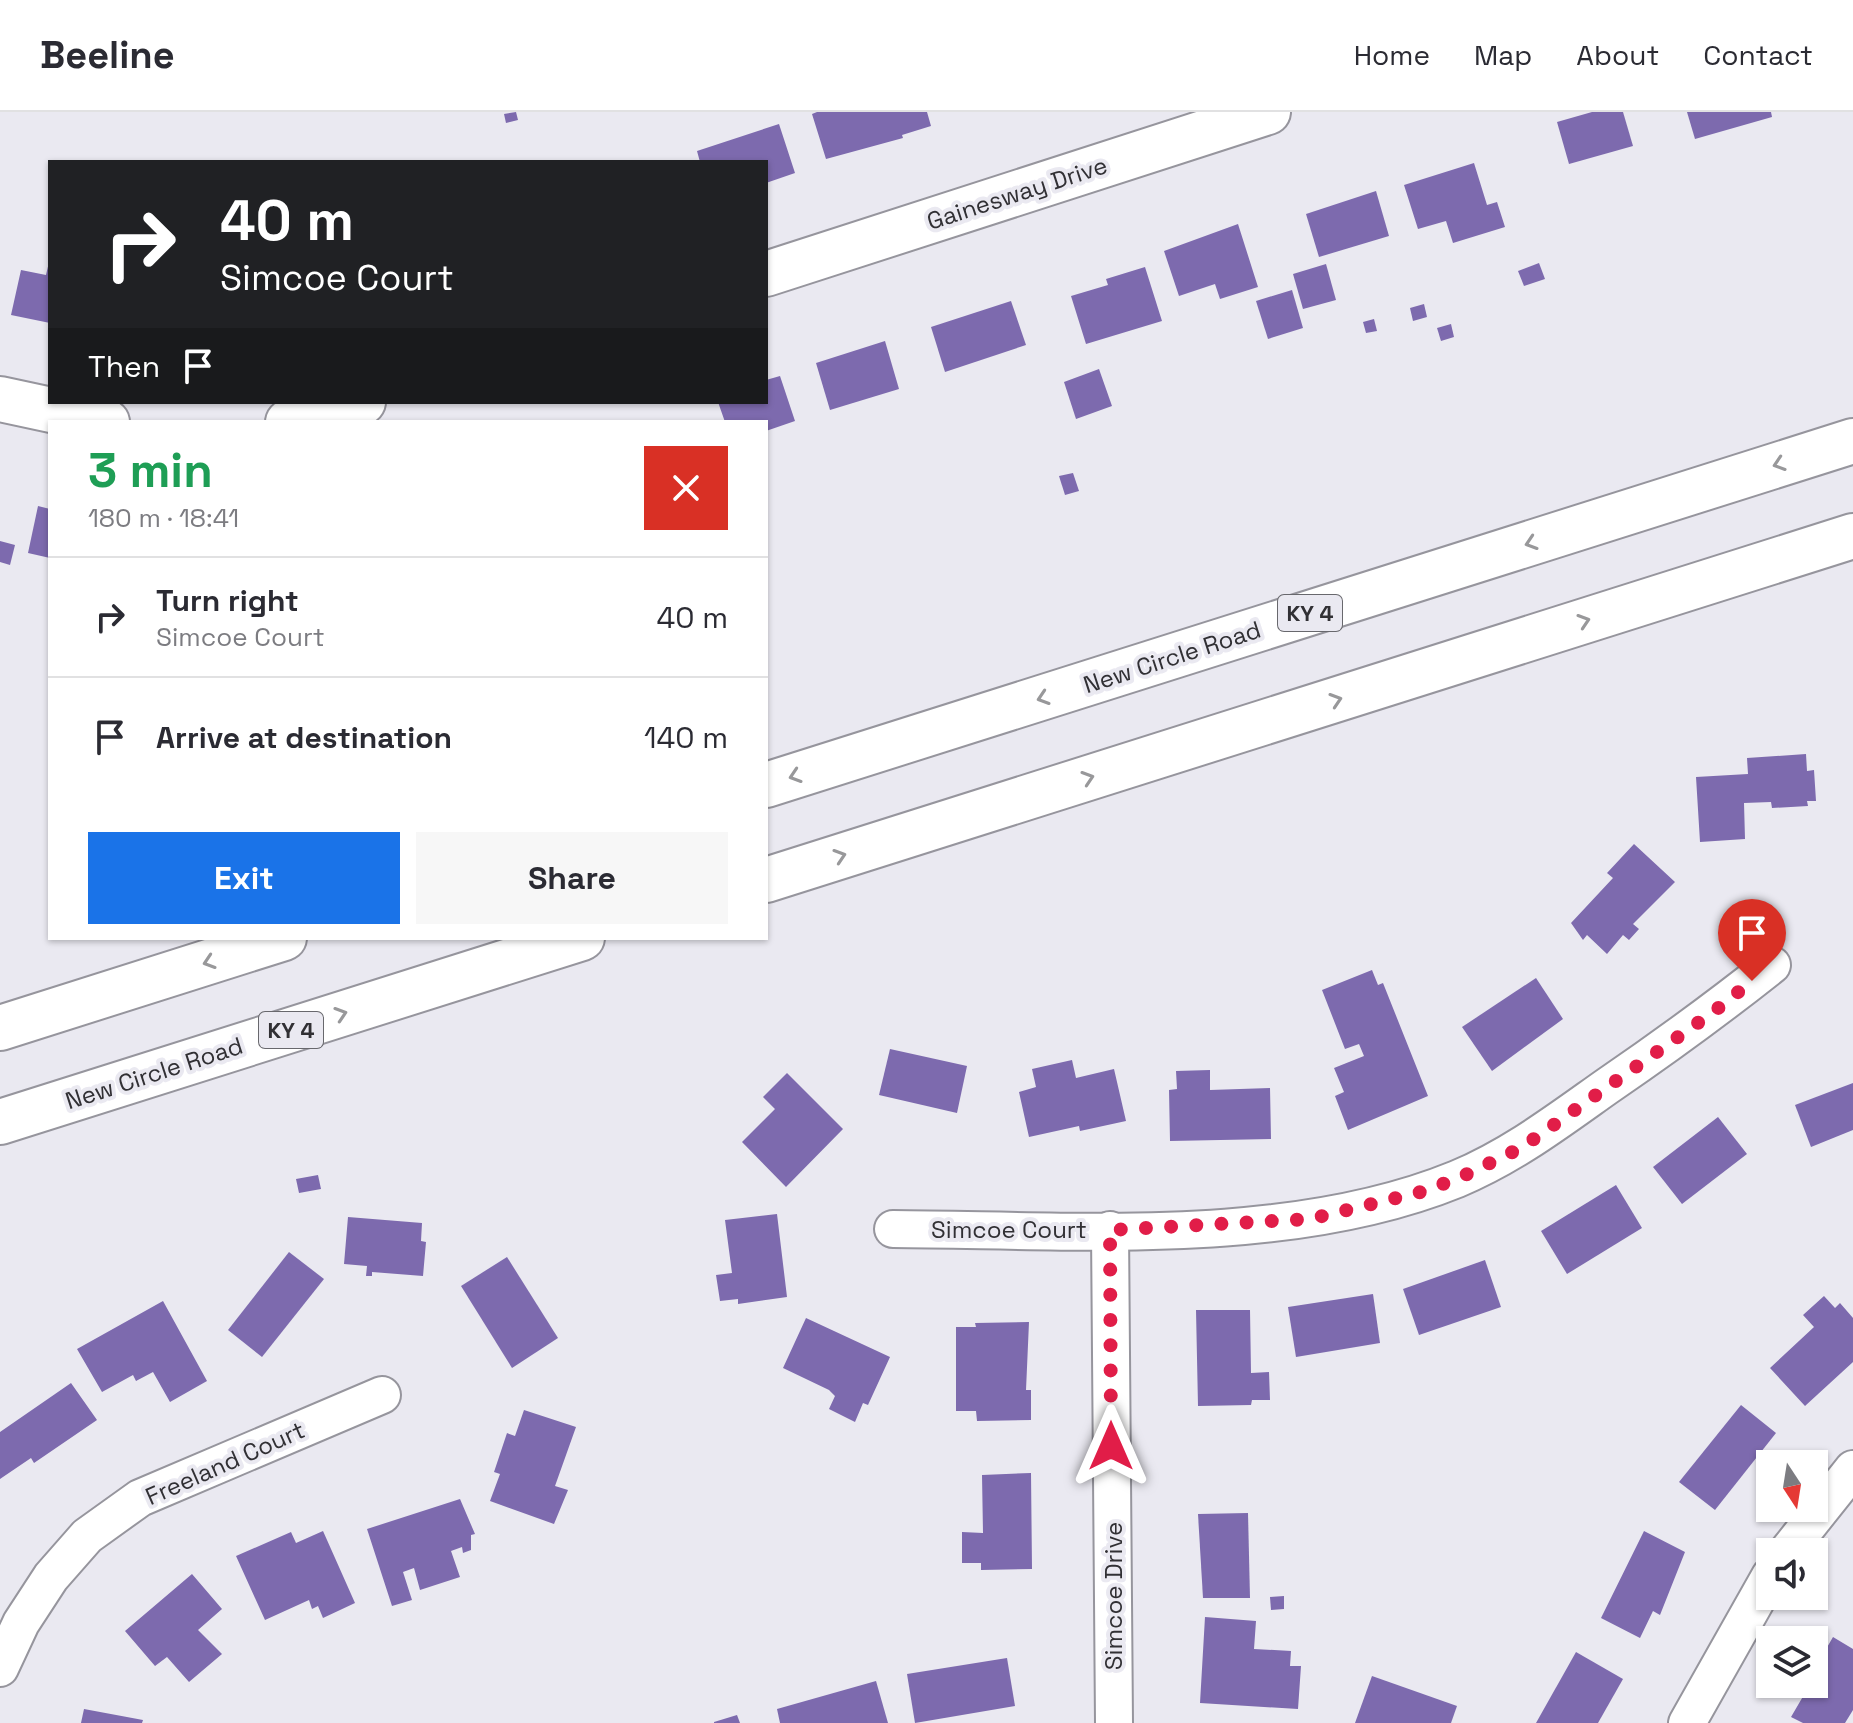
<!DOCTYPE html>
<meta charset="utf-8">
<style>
body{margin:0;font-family:"Space Grotesk",sans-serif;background:#f7f7f7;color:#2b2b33;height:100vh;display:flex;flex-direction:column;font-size:30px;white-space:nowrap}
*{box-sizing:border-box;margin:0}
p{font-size:26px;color:#7c7c81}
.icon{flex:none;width:44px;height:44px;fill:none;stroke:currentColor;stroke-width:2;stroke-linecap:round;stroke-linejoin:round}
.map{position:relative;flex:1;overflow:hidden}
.side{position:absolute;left:48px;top:308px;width:720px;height:520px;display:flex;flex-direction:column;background:#fff;border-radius:0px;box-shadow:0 2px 6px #0004}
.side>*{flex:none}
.top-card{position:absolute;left:48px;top:48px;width:720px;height:244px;border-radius:0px;box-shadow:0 2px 6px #0004;background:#202124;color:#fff;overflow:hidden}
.needle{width:52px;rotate:168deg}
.tools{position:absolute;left:1756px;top:1338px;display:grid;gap:16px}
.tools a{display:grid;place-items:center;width:72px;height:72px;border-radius:0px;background:#fff;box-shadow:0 2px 6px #0004;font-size:40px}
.pin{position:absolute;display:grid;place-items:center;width:68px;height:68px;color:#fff;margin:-82px -34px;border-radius:50% 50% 50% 0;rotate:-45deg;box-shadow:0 0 8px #0007}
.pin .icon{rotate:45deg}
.me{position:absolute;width:88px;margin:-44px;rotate:0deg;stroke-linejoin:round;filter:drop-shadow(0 0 6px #0008)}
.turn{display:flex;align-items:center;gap:28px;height:168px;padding:0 40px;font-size:36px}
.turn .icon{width:104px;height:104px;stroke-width:2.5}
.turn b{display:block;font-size:56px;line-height:68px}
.then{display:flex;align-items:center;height:76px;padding:0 40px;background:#0003;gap:16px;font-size:30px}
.round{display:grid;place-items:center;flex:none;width:84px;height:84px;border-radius:0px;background:#f7f7f7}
.summary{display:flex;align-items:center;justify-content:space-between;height:136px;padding:0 40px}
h1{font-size:48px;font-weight:800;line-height:60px;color:#1e9e55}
.primary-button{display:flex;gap:16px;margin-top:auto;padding:16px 40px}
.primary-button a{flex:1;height:92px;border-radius:0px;background:#1a73e8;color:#fff;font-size:32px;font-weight:800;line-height:92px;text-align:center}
.primary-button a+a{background:#f7f7f7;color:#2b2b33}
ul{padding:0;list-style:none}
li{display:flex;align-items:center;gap:24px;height:120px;padding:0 40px;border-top:2px solid #e1e1e2}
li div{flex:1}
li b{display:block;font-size:30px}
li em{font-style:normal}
header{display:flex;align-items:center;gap:48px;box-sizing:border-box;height:112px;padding:0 40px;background:#fff;border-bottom:2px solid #e1e1e2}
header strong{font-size:38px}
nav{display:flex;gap:44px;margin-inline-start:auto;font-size:28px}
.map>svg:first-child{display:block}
.building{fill:#7d6aae}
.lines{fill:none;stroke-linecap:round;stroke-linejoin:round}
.minor-casing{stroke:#96959d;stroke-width:40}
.tertiary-casing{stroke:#96959d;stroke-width:48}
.motorway-casing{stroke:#96959d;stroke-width:48}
.minor{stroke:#fff;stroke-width:36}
.tertiary{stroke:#fff;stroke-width:44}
.motorway{stroke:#fff;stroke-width:44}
.oneway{stroke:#98989a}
.route{stroke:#e11d48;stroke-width:14;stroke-dasharray:0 25.2}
.labels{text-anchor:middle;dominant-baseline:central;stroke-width:8;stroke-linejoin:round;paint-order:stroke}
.shield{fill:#eae9f1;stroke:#68686d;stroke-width:2}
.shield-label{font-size:22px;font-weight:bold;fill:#313034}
.street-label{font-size:24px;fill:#313034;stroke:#eae9f1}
</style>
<header>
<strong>Beeline</strong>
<nav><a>Home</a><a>Map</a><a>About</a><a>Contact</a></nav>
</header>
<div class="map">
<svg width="1853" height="1611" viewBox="0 0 1853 1611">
<rect width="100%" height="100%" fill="#eae9f1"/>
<g class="building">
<polygon points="516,0 518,8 506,11 504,2"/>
<polygon points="817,0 927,0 931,14 902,23 903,26 826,47 812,2"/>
<polygon points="1592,0 1623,0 1633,34 1569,52 1557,10"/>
<polygon points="1687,0 1771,0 1772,5 1695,27"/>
<polygon points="779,12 795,61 766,71 766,50 700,50 697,39"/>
<polygon points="1474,51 1487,93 1497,90 1505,115 1453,131 1446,109 1418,117 1404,73"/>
<polygon points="1376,79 1389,124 1319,145 1306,102"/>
<polygon points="1238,112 1258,175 1220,187 1215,172 1179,184 1164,139"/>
<polygon points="49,150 50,211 11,203 21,158 46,163"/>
<polygon points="1539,151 1545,167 1524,174 1518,159"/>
<polygon points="1326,152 1336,188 1303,197 1293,162"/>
<polygon points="1145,155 1162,209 1086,232 1071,184 1108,173 1106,167"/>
<polygon points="1292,178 1303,216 1268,227 1256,189"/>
<polygon points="1011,189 1026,233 945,260 931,215"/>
<polygon points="1424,192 1427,205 1413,209 1410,196"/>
<polygon points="1374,207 1377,219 1366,221 1363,210"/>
<polygon points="1451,212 1454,225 1441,229 1437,216"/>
<polygon points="885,229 899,277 830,298 816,251"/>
<polygon points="1099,257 1112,294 1076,307 1064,270"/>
<polygon points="780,264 795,309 766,319 766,310 725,310 718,290 766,290 766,268"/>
<polygon points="1073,361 1079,379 1065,383 1059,364"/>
<polygon points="38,394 50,397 50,446 28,441"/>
<polygon points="0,429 15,433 10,453 0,450"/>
<polygon points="1806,642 1807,659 1814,658 1816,689 1807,689 1808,694 1772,696 1771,690 1744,691 1745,727 1700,730 1696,665 1748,662 1747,646"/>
<polygon points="1634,732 1675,770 1633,812 1639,817 1629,828 1623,823 1607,842 1587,823 1583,828 1571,811 1613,766 1607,761"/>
<polygon points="1372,858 1378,873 1383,871 1428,984 1348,1018 1335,984 1344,980 1334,956 1364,944 1359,932 1345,937 1322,878"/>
<polygon points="1536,866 1563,907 1492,959 1462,915"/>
<polygon points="890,937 967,954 957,1001 879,983"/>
<polygon points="1072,948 1076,966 1114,957 1126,1009 1080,1019 1079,1014 1029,1025 1019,980 1036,975 1032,957"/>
<polygon points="1210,958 1210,978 1270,976 1271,1027 1170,1029 1169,978 1177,977 1176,959"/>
<polygon points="787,961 843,1017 786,1075 742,1030 775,997 763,985"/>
<polygon points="1853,971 1853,1018 1811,1035 1795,993"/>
<polygon points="1718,1005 1747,1042 1682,1092 1653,1055"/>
<polygon points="318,1063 321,1077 299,1081 296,1067"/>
<polygon points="1616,1073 1642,1116 1567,1162 1541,1119"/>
<polygon points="777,1102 787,1185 738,1192 738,1187 720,1189 716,1163 732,1161 725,1108"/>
<polygon points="348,1105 422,1111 421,1129 426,1130 423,1164 372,1160 372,1164 366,1164 367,1154 344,1152"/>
<polygon points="289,1140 324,1167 262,1245 228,1218"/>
<polygon points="507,1145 558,1226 512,1256 461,1174"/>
<polygon points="1485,1148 1501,1195 1419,1223 1403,1177"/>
<polygon points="1373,1182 1380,1231 1296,1245 1288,1195"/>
<polygon points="1824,1184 1835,1196 1840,1191 1853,1206 1853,1250 1805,1294 1770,1256 1814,1215 1803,1203"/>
<polygon points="163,1189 207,1269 170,1290 153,1260 136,1269 133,1263 102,1280 77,1237"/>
<polygon points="1196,1198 1250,1198 1251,1261 1269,1260 1270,1288 1252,1288 1251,1293 1198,1294"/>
<polygon points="806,1206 890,1245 868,1293 863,1291 855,1310 829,1297 835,1284 829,1278 783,1256"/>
<polygon points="1029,1210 1026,1278 1031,1278 1031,1308 977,1309 976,1299 956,1299 956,1215 976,1215 975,1211"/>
<polygon points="71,1271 97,1308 34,1351 31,1346 0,1367 0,1320"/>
<polygon points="1741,1293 1776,1321 1715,1398 1679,1370"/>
<polygon points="524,1298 576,1315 555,1374 568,1378 554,1412 490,1389 500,1362 494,1360 507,1321 515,1324"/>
<polygon points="1031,1361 1032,1457 981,1458 981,1451 962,1451 962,1420 983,1421 982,1363"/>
<polygon points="460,1387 475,1422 471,1423 471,1438 463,1441 462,1435 451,1439 460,1465 420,1478 414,1456 403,1460 412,1488 392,1494 367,1417"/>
<polygon points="1248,1401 1250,1486 1203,1486 1198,1402"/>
<polygon points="323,1419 355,1491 323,1506 318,1494 312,1497 309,1488 265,1508 236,1444 291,1420 296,1431"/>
<polygon points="1644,1419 1685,1440 1660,1503 1653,1499 1640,1526 1601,1506"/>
<polygon points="192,1462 222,1497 198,1518 222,1542 189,1570 167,1545 155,1554 125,1519"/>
<polygon points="1284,1484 1284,1497 1271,1498 1270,1485"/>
<polygon points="1205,1505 1256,1509 1254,1537 1291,1539 1290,1554 1301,1554 1298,1597 1200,1591"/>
<polygon points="1833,1525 1853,1537 1853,1598 1845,1611 1803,1611 1791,1605 1805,1581 1802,1579 1806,1572 1814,1572 1814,1558"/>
<polygon points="1576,1540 1623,1567 1598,1611 1536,1611"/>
<polygon points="1007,1546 1015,1594 915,1611 907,1562"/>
<polygon points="1372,1564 1457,1594 1451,1611 1355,1611"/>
<polygon points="876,1569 888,1611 780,1611 777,1597"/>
<polygon points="84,1597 143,1608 142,1611 81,1611"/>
<polygon points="737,1603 740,1611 714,1611 714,1610"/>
</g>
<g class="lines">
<g class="minor-casing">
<g id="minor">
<path d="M 893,1117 C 1073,1118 1288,1136 1457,1067 C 1512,1044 1558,1009 1606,975 C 1663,936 1718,896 1772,853"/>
<polyline points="1110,1118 1114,1611"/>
<polyline points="1787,1440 1853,1357"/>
<polyline points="0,1556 21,1511 51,1465 87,1424 140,1386 382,1283"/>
<polyline points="1687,1611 1770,1464"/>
</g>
</g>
<g class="tertiary-casing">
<g id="tertiary">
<polyline points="766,162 1268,0"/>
<polyline points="0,287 107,310"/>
<polyline points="288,310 363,290"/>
</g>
</g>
<g class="motorway-casing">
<g id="motorway">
<polyline points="766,673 1853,329"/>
<polyline points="766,768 1853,424"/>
<polyline points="0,916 284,826"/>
<polyline points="0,1010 582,826"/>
</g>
</g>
<use href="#minor" class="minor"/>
<use href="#tertiary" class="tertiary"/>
<use href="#motorway" class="motorway"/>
</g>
<defs><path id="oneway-chevron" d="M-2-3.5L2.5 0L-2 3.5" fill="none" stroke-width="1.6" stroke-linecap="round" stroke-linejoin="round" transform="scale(2)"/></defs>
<g class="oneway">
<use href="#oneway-chevron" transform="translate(1779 352) rotate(162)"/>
<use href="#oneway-chevron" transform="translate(1531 431) rotate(162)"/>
<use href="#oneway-chevron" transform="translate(1584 509) rotate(-18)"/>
<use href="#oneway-chevron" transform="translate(1043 586) rotate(162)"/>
<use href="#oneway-chevron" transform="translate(1336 588) rotate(-18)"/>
<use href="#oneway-chevron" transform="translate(795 664) rotate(162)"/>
<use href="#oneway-chevron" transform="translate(1088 666) rotate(-18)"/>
<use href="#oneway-chevron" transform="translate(840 744) rotate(-18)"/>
<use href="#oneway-chevron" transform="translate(209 850) rotate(162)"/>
<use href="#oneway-chevron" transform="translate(341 902) rotate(-18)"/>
</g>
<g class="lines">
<polyline class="route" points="1111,1334 1110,1118 1310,1107 1421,1080 1459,1066 1521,1036 1712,901 1752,869"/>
</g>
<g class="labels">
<g class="shield">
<rect x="1278" y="483" width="64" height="36" rx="6"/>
<rect x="259" y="900" width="64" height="36" rx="6"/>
</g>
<g class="shield-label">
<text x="1310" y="501">KY 4</text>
<text x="291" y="918">KY 4</text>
</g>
<g class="street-label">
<text transform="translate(1017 81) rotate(-18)">Gainesway Drive</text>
<text transform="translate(1172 545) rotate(-18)">New Circle Road</text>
<text transform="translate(154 961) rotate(-18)">New Circle Road</text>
<text x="1009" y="1117">Simcoe Court</text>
<text transform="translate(225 1351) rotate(-24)">Freeland Court</text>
<text transform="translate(1113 1484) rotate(-90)">Simcoe Drive</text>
</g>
</g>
</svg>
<div class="tools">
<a><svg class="needle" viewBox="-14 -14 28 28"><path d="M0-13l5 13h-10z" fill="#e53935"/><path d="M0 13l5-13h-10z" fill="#7c7c81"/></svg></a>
<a><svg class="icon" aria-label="sound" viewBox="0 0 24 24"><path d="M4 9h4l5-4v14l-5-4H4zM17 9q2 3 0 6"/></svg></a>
<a><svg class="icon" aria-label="layers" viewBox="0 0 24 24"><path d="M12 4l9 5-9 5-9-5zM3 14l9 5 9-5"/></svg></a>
</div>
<div class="pin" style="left:1752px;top:869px;background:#d93025"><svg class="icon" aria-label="arrive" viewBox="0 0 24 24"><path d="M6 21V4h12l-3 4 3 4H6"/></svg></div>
<svg class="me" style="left:1111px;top:1334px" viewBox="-20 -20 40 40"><path d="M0-17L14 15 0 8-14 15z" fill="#e11d48" stroke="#fff" stroke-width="4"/></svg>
<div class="top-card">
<div class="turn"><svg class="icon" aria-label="right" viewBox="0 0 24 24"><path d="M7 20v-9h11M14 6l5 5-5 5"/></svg><div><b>40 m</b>Simcoe Court</div></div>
<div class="then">Then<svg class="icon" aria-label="arrive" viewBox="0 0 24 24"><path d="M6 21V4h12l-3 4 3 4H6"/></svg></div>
</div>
<section class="side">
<div class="summary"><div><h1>3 min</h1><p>180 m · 18:41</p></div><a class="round" style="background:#d93025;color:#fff"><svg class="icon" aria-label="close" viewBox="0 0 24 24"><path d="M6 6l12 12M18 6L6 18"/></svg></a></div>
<ul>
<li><svg class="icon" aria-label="right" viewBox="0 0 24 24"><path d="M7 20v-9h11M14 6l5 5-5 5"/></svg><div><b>Turn right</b><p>Simcoe Court</p></div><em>40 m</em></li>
<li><svg class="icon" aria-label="arrive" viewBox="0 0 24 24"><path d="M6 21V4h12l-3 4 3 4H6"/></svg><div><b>Arrive at destination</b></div><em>140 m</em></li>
</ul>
<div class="primary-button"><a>Exit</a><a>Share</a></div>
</section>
</div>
